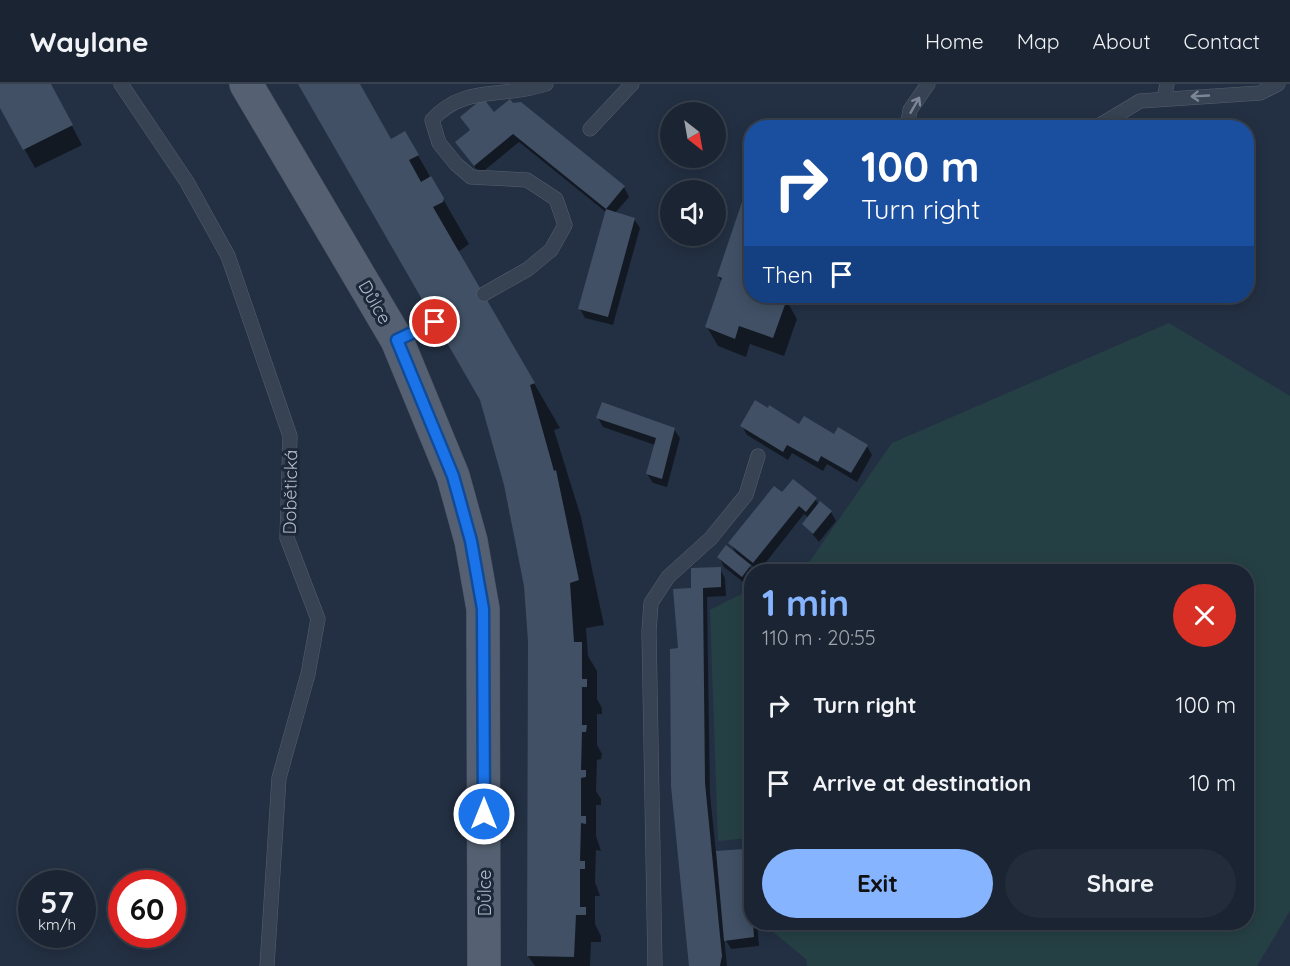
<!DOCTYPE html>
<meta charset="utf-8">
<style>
body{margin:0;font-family:Quicksand,sans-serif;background:#232c3a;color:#f1f3f6;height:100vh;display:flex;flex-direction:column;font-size:22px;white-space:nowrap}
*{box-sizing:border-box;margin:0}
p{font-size:20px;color:#9fa4ac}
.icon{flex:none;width:33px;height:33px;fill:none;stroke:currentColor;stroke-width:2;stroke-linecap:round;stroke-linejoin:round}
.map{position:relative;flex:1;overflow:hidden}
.sheet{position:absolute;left:744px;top:480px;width:510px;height:366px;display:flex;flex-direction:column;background:#1a2432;border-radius:24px;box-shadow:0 3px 15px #0003,0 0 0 2px #38414d}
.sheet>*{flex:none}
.guide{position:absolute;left:744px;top:36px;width:510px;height:183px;border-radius:24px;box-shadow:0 3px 15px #0003,0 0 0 2px #38414d;background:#1a4fa0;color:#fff;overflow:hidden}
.needle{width:39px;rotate:149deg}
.tools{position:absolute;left:660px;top:18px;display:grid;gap:12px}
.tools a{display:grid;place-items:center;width:66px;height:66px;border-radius:50%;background:#1a2432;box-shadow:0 3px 15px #0003,0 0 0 2px #38414d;font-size:30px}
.speed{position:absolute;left:18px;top:786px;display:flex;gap:12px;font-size:30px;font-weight:700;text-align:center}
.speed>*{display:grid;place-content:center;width:78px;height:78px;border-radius:50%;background:#1a2432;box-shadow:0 3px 15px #0003,0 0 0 2px #38414d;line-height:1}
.speed small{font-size:15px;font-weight:400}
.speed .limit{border:9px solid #d22;background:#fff;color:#111}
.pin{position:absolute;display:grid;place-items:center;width:51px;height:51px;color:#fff;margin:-26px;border:3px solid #fff;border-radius:50%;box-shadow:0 2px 6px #0007}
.me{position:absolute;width:66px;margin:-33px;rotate:0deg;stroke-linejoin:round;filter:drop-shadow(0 0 4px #0008)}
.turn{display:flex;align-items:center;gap:21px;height:126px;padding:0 18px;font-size:27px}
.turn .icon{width:78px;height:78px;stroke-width:2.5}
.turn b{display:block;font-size:42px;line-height:51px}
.then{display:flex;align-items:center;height:57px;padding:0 18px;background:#0003;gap:12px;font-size:22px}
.round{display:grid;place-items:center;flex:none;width:63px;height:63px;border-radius:32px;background:#232c3a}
.head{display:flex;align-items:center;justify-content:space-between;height:102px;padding:0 18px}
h1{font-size:36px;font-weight:700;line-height:45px;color:#87b4ff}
.action{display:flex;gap:12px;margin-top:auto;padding:12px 18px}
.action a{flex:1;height:69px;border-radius:36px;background:#87b4ff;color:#111;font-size:24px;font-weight:700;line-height:69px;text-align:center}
.action a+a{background:#232c3a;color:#f1f3f6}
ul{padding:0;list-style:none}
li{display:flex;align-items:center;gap:18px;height:78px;padding:0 18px}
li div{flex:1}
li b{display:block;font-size:22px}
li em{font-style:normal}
header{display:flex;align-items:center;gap:36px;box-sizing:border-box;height:84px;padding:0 30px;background:#1a2432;border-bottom:2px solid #38414d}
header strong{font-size:28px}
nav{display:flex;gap:33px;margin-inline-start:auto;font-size:21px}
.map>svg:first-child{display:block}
.green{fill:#254044}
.shadow{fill:#0007}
.building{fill:#415065}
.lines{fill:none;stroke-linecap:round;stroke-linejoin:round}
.service-casing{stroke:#556070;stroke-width:15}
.primary-casing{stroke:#414b5c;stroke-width:34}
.service{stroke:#374252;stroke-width:14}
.primary{stroke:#556172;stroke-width:33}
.oneway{stroke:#7c8696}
.route-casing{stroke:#114b97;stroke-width:15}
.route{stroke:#1a73e8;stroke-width:10}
.labels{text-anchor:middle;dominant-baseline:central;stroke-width:6;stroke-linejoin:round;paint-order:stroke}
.street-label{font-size:18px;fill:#b4bdcd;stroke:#1c2738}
</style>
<header>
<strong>Waylane</strong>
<nav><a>Home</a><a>Map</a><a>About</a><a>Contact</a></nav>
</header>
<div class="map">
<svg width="1290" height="882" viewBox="0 0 1290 882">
<rect width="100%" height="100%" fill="#233043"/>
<g class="green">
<polygon points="1169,239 1290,312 1290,827 1257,882 807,882 806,875 768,844 767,839 1246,838 1246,488 788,487 810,477 892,359"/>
<polygon points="751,505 751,760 750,754 718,757 710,526"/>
</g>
<g class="shadow">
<polygon points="0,0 50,0 82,61 35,84 0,21"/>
<polygon points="301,0 359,0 391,57 405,49 469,160 458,168 560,344 554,346 581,433 604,541 586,544 588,572 597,587 597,615 602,624 602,630 597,630 597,661 602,670 601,675 597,676 596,707 601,715 601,721 596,721 596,752 601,767 596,766 595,798 600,812 595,812 595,840 601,852 601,858 591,858 590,882 535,882 528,872 530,557 526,501 506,401 481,315"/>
<polygon points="512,20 521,20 624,103 629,113 615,129 634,135 640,144 613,241 585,234 580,225 607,129 519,58 480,90 457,59 471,47 461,33 494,30"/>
<polygon points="752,107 752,212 782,212 781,215 786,216 797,235 784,272 750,260 746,273 718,262 707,243 722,198 718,192"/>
<polygon points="598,334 674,345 680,354 667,403 653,399 647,390 655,361 603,343"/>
<polygon points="742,342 800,342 867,362 872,371 857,398 827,380 823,387 792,369 788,376 747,351"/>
<polygon points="782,410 815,415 819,421 831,428 836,437 819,458 804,440 809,434 804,430 759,487 747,478 753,488 747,501 724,483 719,473 738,472 730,459"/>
<polygon points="720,485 725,494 726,512 707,513 710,710 716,769 743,766 749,775 752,793 752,838 757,838 759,862 731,865 724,853 727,882 691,882 679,566 693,506"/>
</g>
<g class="building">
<polygon points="0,0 51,0 73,41 23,66 0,24"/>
<polygon points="298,0 360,0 391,55 405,47 419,71 409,76 421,98 431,92 444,114 443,118 433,123 535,299 530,301 554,387 556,386 579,496 570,499 574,558 582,558 582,595 587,595 587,603 582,603 582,641 587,641 586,648 582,648 581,686 586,686 586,693 581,694 581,732 586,732 586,740 581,739 580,777 585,777 585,785 580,785 580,823 586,823 586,831 576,831 574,873 527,872 528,557 524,502 504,401 480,316"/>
<polygon points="483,14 494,28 510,15 513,19 521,18 625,102 606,125 513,50 474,82 455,58 470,46 460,33"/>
<polygon points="747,103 752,105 752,212 776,212 787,215 773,254 739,242 735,255 705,243 722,194 717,192"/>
<polygon points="606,125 635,134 608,233 578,225"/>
<polygon points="755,316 768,324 769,321 799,340 804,332 834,350 838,343 868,361 851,389 821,372 818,378 787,361 783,368 740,342"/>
<polygon points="602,318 675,344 662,395 646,390 656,354 596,334"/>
<polygon points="793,395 817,414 806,428 799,422 753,479 728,459 774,402 782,408"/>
<polygon points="820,417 832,427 813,450 802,440"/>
<polygon points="726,461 751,481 742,493 717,473"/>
<polygon points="721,483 721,503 703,504 705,699 722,872 720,882 689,882 671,702 670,565 678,564 673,505 691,504 691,484"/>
<polygon points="744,765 747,787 749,786 754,853 724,857 716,767"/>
</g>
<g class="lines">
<g class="service-casing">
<g id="service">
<polyline points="121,0 187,98 228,172 290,352 287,454 318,535 308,590 279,694 267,882"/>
<polyline points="1164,15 1167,0"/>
<polyline points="907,44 910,26 928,0"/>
<polyline points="1095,44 1140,17 1260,9 1278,0"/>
<polyline points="590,45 632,0"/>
<path d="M 484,210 L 528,185 L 551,166 L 565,141 L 556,115 L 527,96 L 471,93 L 456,80 L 439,59 L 432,36 C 464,0 502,15 546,0"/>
<polyline points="397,256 435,238"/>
<polyline points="655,882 649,547 651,519 668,493 711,454 746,411 758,372"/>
</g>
</g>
<g class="primary-casing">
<polyline id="primary" points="246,0 397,256 453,392 471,457 483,525 484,882"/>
</g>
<use href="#service" class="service"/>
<use href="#primary" class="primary"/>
</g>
<defs><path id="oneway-shaft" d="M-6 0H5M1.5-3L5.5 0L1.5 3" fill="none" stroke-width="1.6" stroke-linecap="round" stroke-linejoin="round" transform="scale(1.5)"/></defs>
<g class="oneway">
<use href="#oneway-shaft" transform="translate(1200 12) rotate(177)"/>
<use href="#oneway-shaft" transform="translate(915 21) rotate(-60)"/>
</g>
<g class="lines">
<g class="route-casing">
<polyline id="route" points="435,238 397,256 453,392 471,457 483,525 484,730"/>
</g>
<use href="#route" class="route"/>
</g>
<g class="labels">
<g class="street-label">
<text transform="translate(375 218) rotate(60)">Důlce</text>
<text transform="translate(290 408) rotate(-89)">Dobětická</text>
<text transform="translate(484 809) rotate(-90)">Důlce</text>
</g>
</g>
</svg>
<div class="tools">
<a><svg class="needle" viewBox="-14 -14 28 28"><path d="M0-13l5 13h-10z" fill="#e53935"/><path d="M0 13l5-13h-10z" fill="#9fa4ac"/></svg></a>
<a><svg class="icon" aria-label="sound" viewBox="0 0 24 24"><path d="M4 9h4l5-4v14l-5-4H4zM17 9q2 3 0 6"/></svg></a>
</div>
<div class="speed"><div>57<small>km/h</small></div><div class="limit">60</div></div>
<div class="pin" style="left:435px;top:238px;background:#d93025"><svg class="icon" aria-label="arrive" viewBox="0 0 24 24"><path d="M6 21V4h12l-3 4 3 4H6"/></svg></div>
<svg class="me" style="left:484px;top:730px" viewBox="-20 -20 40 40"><circle r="17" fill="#1a73e8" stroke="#fff" stroke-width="3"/><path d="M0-11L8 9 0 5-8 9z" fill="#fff"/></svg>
<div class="guide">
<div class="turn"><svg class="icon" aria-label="right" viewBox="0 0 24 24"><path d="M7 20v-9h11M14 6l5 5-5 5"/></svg><div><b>100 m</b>Turn right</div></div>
<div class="then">Then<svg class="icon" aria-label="arrive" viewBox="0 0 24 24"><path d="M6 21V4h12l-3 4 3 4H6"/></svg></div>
</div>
<section class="sheet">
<div class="head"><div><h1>1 min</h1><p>110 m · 20:55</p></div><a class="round" style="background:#d93025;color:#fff"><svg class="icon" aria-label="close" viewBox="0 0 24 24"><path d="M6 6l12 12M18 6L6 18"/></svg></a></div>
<ul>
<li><svg class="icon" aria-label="right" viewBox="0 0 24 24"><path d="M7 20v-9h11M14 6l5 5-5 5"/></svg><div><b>Turn right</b></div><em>100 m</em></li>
<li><svg class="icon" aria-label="arrive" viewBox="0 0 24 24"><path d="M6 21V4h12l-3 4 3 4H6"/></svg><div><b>Arrive at destination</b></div><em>10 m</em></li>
</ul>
<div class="action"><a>Exit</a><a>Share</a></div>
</section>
</div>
